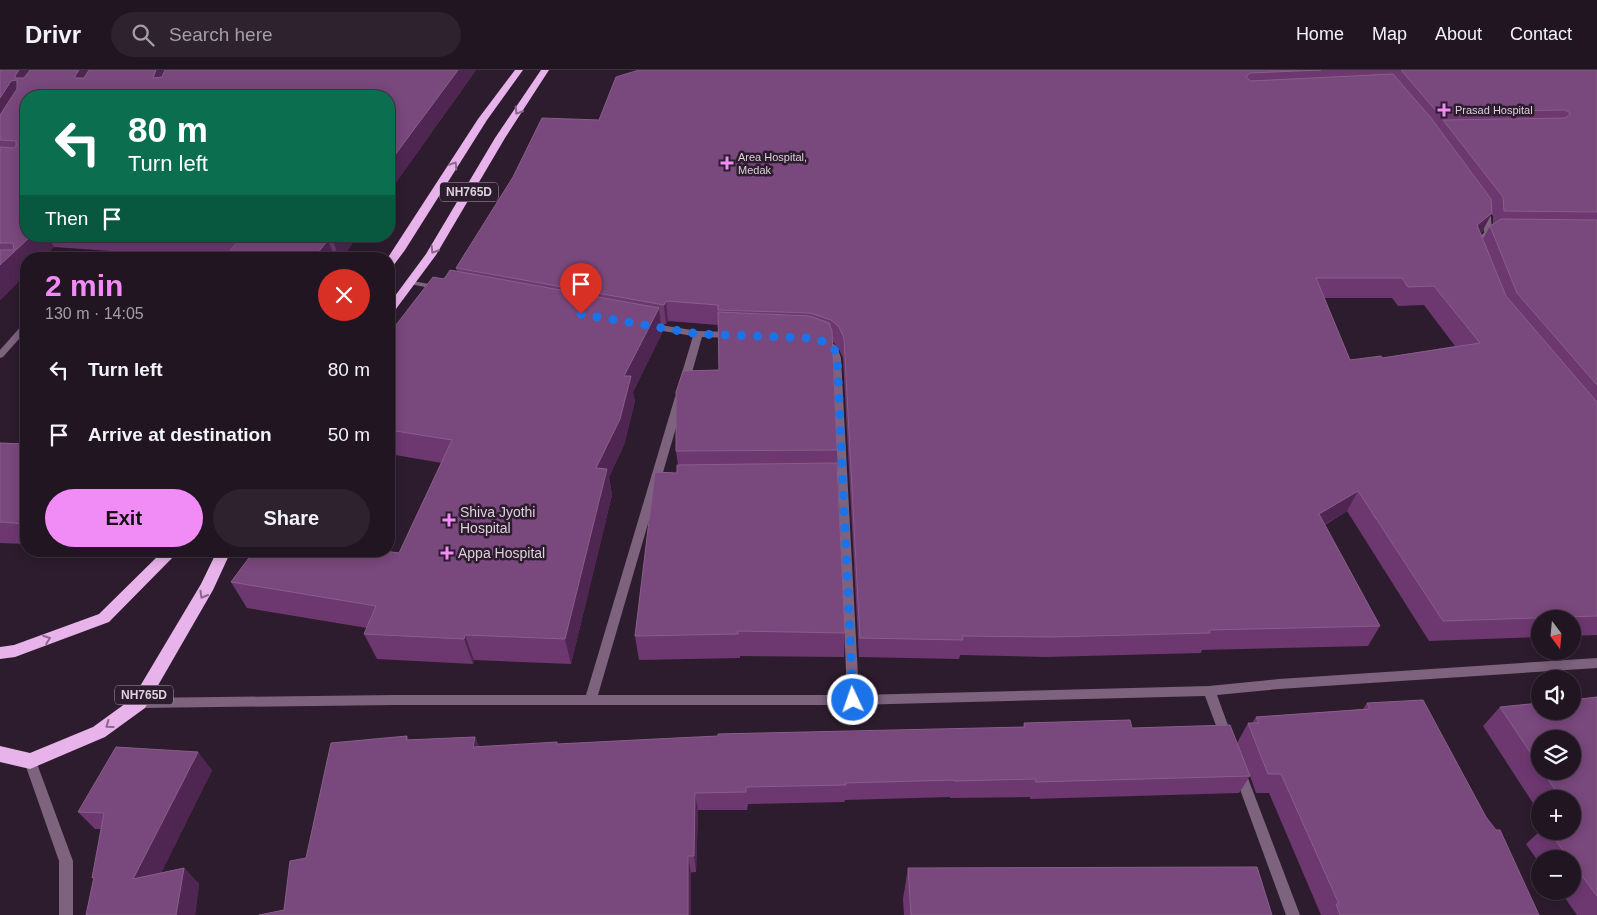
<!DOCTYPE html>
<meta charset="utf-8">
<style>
body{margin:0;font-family:Helvetica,sans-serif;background:#2e222f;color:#f1f3f6;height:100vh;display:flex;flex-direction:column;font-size:19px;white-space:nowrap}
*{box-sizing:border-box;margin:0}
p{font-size:16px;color:#a29fa5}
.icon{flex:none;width:28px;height:28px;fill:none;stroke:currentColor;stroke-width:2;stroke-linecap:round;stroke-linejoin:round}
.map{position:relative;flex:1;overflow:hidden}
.panel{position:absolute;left:20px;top:182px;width:375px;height:305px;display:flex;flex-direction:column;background:#221522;border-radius:20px;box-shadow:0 2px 12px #0003,0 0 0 1px #3f3440}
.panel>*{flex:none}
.banner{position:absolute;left:20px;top:20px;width:375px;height:152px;border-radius:20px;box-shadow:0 2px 12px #0003,0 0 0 1px #3f3440;background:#0b6e4f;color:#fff;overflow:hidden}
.needle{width:32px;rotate:164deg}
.controls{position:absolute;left:1531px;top:540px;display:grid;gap:10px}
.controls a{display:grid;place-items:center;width:50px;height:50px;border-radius:50%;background:#221522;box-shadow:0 2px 12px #0003,0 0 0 1px #3f3440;font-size:25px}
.pin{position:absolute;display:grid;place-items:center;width:42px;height:42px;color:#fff;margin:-51px -21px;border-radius:50% 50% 50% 0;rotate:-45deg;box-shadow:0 0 5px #0007}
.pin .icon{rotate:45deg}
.me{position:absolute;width:55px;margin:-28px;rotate:357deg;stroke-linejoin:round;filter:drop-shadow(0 0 4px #0008)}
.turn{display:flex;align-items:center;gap:18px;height:105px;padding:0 25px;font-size:22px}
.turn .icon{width:65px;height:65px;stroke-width:2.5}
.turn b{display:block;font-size:35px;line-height:42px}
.then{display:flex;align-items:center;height:48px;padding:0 25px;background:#0003;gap:10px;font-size:19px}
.round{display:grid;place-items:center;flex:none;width:52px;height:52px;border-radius:26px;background:#2e222f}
.overview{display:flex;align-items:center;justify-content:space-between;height:85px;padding:0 25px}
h1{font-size:30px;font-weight:600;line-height:38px;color:#f18bf5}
.action{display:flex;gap:10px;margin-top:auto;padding:10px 25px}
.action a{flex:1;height:58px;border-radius:30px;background:#f18bf5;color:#111;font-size:20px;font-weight:600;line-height:58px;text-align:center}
.action a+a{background:#2e222f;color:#f1f3f6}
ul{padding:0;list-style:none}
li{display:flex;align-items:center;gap:15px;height:65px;padding:0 25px}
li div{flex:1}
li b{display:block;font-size:19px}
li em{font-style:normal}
header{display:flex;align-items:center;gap:30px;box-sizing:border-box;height:70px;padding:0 25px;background:#221522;border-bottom:1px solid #3f3440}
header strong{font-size:24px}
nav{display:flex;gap:28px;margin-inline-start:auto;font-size:18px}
.search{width:350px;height:45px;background:#2e222f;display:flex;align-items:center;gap:12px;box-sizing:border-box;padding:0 18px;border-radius:28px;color:#a29fa5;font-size:19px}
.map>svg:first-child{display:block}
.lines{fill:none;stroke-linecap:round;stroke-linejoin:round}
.minor{fill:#7d637e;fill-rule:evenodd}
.tertiary{fill:#7d637e;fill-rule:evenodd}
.trunk{fill:#e8b2ea;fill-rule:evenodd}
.wall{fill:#6d3870;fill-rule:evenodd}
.shaded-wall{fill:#4f2651}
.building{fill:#79487c;stroke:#895e8b;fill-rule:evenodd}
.oneway{stroke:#8a678c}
.route{stroke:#1a73e8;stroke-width:9;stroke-dasharray:0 16.2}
.poi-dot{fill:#f18bf5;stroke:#2d1c2e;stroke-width:2}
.labels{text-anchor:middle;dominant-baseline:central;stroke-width:5;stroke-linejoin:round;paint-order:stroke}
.far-poi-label{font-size:11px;fill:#ddd1dd;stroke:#2d1c2e;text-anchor:start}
.shield{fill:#2d1c2e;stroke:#a89ba8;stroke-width:1}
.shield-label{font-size:12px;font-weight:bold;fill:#ddd1dd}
.poi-label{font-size:14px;fill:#ddd1dd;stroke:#2d1c2e;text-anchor:start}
</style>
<header>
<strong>Drivr</strong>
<div class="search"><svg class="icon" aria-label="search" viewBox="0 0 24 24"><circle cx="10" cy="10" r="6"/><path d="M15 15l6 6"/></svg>Search here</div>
<nav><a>Home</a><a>Map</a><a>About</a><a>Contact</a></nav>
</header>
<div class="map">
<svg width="1597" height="845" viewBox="0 0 1597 845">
<rect width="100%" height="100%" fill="#2d1c2e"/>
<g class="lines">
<g class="minor">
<polygon points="1480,139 1486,139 1491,147 1492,164 1474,177 1471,177 1471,173 1484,163 1483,147 1479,141"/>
<polygon points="407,210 440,216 444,218 440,220 410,214 406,212"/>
<polygon points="26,253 26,261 3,287 0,288 0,280 23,254"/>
<polygon points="648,253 698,261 731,262 735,265 731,268 702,267 689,313 684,316 679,313 693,266 645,258 644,256"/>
<polygon points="822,268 837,276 841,288 859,625 1209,616 1279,609 1597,588 1597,598 1279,619 1217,625 1233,669 1231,673 1227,674 1223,673 1221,669 1205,626 853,635 394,635 139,638 135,637 133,633 135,629 139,628 394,625 586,625 675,327 680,324 685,327 598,625 847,625 833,288 830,279 818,271"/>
<polygon points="1240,697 1244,699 1246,703 1300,845 1286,845 1234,703 1236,699"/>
</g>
<polygon class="tertiary" points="30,685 34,687 36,691 73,791 73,845 59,845 59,791 24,691 26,687"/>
<g class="trunk">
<polygon points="515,0 523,0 487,50 405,180 393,196 389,197 387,189 478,49"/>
<polygon points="541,0 549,0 505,68 436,185 393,243 389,244 389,234 426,184 495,68"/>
<polygon points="163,481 179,481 109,552 15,587 0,589 0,577 14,575 99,544"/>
<polygon points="217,481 231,481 213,520 145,638 105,667 30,699 0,692 0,676 30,683 93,657 133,628 201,514"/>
</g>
</g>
<g class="wall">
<polygon points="0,0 476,0 389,122 389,26 26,26 26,166 357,166 342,189 223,189 54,177 26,189 26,204 0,230"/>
<path d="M 639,0 L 1597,0 L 1597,565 L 1572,566 L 1572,549 L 1540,549 L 1540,567 L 1429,571 L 1347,441 L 1325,455 L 1380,556 L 1368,576 L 1202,580 L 1201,583 L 1045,587 L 960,585 L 959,589 L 859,587 L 843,288 L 838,277 L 832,271 L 837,380 L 837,393 L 845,563 L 844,587 L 740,586 L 740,588 L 639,590 L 635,566 L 677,403 L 678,395 L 676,381 L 719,300 L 718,255 L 668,251 L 666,254 L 661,254 L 662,263 L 633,322 L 635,331 L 624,375 L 609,407 L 612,425 L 571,594 L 474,590 L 473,594 L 377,589 L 364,564 L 367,558 L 247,538 L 231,512 L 399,483 L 442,393 L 389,384 L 389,264 L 444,209 L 457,201 L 456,198 L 599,50 ZM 1491,144 L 1493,146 L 1493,154 L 1490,156 L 1483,169 L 1481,163 L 1482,162 ZM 1324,228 L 1392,228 L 1398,236 L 1424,235 L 1455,276 L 1382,288 L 1350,290 Z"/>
<polygon points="0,373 26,374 26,474 0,473"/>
<path d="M 1597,627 L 1597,845 L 1577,845 L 1560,821 L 1572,821 L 1572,789 L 1540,789 L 1540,794 L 1526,774 L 1540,761 L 1572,761 L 1572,729 L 1540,729 L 1540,744 L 1483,656 L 1500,637 ZM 1540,669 L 1572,701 L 1540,701 Z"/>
<polygon points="1367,633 1539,845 1321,845 1269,723 1256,723 1250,706 1239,723 1030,729 1030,727 950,728 950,727 845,730 844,732 748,734 747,740 698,740 696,802 284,840 306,788 407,666 409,670 475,667 479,677 1023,657 1024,653 1132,658 1237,673 1248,653 1252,653 1256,647 1363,639"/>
<polygon points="212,700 161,803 184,798 199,814 195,845 86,845 94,810 101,759 95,759 78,742"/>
<polygon points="908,798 1272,845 904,845 903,829"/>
</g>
<g class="shaded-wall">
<polygon points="19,0 43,0 0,65 0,28"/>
<polygon points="79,0 100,0 84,25 75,8 75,6"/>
<polygon points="156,0 171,0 162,26 153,8"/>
<polygon points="458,0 476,0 389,122 389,93"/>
<polygon points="1492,143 1482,162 1467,175 1477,155"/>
<polygon points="31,166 48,166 54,177 43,189 26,189 26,204 0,230 0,195"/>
<polygon points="335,166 357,166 342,189 339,189 333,170"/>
<polygon points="328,170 335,189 313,189"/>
<polygon points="666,231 668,251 666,254 664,235"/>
<polygon points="659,238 662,263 633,322 635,331 624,375 609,407 612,425 571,594 565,569 596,398 624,306"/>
<polygon points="1358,421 1347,441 1308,464 1319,444"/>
<polygon points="465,565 474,590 473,594 464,569"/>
<polygon points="475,667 483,685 473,677"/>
<polygon points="198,682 212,700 150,825 133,809"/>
<polygon points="695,723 698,740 696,802 694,786"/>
<polygon points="688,786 691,802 691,845 688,845"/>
<polygon points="184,798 199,814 195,845 176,845"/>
</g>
<g class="building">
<polygon points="0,0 19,0 15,6 15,8 24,8 30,0 79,0 75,6 75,8 84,8 89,0 156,0 153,8 162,7 165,0 458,0 389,93 389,26 26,26 26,166 31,166 0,195 0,180 14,180 13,173 0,173 0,77 14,78 16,76 16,71 0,70 0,45 17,19 17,10 11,11 0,28"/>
<path d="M 639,0 L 1321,0 L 1250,3 L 1246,7 L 1251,11 L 1393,4 L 1431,48 L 1491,129 L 1492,143 L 1477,155 L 1506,226 L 1597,332 L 1597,546 L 1443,551 L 1358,421 L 1319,444 L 1380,556 L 1209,560 L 1210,563 L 1051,567 L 962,566 L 963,570 L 860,568 L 844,268 L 839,257 L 831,250 L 810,243 L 718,240 L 718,235 L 666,231 L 664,235 L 636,230 L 456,198 L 513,107 L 542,48 L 599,50 L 616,7 ZM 1316,208 L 1402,208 L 1408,217 L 1434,216 L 1480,273 L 1382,288 L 1381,286 L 1350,290 Z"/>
<polygon points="1401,0 1597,0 1597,142 1504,141 1503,127 1443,50 1565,48 1570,44 1569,42 1565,40 1437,42"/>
<polygon points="1501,149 1597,150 1597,315 1517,223 1490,156"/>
<polygon points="194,166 335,166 333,170 328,170 313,189 223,189 240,169"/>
<polygon points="450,200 659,238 624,306 631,306 620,349 596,398 607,399 565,569 465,565 464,569 364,564 376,536 231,512 254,481 385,481 399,483 452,370 389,360 389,264 433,207 444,209"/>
<polygon points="718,242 810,246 829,253 832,261 837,380 676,381 676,322 683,301 719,300"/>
<polygon points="0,373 26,374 26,454 0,452"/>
<polygon points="837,393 845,563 738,561 738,564 635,566 655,402 677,403 677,395"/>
<polygon points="1597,627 1597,826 1572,793 1572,789 1569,789 1549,761 1572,761 1572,754 1578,753 1572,746 1572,729 1561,729 1543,701 1572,701 1572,669 1540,669 1540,697 1500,637 1540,633 1540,641 1572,641 1572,630"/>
<polygon points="1423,630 1486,747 1496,760 1500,760 1539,845 1340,845 1336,834 1339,834 1281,704 1268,704 1248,653 1259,653 1256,647 1370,639 1367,633"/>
<polygon points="1130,650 1132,658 1230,655 1250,706 1036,712 1035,709 954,711 954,710 845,713 846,715 746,717 746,722 695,723 694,786 688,786 688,845 259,845 284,840 290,791 306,788 331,673 407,666 406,670 475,667 473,677 557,672 557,674 676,668 718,666 718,664 1025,657 1024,653"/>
<polygon points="116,677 198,682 133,809 184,798 176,845 86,845 94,807 92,808 104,743 78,742"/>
<polygon points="1257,797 1272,845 911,845 908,798"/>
</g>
<defs><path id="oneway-chevron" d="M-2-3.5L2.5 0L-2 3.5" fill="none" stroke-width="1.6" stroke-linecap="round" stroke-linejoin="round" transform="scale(1.25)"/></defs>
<g class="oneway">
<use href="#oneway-chevron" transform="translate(518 41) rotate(123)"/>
<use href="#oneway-chevron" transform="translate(454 95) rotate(-58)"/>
<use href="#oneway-chevron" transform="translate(434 180) rotate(122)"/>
<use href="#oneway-chevron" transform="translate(203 525) rotate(120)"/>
<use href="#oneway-chevron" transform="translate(47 569) rotate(-20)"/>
<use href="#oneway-chevron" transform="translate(109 655) rotate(144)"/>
</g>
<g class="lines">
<polyline class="route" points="581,244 698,264 810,268 822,271 834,278 837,288 853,630"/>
</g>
<g class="poi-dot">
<path d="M1441.5 32.5h5v5h5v5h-5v5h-5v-5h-5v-5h5z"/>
<path d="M724.5 85.5h5v5h5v5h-5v5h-5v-5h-5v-5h5z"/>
<path d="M446.5 442.5h5v5h5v5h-5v5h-5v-5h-5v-5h5z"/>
<path d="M444.5 475.5h5v5h5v5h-5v5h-5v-5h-5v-5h5z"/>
</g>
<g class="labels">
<g class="far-poi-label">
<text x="1455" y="40">Prasad Hospital</text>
<text x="738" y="87">Area Hospital,<tspan x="738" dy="13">Medak</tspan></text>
</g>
<g class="shield">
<rect x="440" y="112.5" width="58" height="19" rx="4"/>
<rect x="115" y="615.5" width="58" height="19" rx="4"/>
</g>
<g class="shield-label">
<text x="469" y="122">NH765D</text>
<text x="144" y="625">NH765D</text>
</g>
<g class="poi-label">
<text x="460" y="442">Shiva Jyothi<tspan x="460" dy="16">Hospital</tspan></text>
<text x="458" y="483">Appa Hospital</text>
</g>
</g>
</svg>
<div class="controls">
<a><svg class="needle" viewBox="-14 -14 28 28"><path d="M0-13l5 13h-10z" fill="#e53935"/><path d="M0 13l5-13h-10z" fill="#a29fa5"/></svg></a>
<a><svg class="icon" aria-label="sound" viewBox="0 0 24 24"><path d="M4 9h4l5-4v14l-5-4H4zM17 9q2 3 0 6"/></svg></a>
<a><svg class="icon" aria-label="layers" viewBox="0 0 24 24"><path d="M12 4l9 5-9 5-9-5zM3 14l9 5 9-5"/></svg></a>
<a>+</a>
<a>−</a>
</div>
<div class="pin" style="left:581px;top:244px;background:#d93025"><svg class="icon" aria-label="arrive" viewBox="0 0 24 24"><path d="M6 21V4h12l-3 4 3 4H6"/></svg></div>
<svg class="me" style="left:853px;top:630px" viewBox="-20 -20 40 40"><circle r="17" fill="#1a73e8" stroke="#fff" stroke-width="3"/><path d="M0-11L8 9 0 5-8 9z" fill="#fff"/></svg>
<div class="banner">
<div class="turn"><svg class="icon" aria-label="left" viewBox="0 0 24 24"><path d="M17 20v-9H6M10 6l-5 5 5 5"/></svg><div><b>80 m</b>Turn left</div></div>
<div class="then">Then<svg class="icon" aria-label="arrive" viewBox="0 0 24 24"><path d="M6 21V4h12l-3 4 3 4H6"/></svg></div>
</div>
<section class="panel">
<div class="overview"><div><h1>2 min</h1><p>130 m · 14:05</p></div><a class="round" style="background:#d93025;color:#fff"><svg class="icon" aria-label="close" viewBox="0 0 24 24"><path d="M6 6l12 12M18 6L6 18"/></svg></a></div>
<ul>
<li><svg class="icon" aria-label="left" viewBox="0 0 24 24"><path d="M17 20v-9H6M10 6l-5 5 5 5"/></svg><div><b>Turn left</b></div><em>80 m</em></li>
<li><svg class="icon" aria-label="arrive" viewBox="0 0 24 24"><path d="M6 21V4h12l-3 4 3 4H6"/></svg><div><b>Arrive at destination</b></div><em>50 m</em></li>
</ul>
<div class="action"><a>Exit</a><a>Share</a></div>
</section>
</div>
